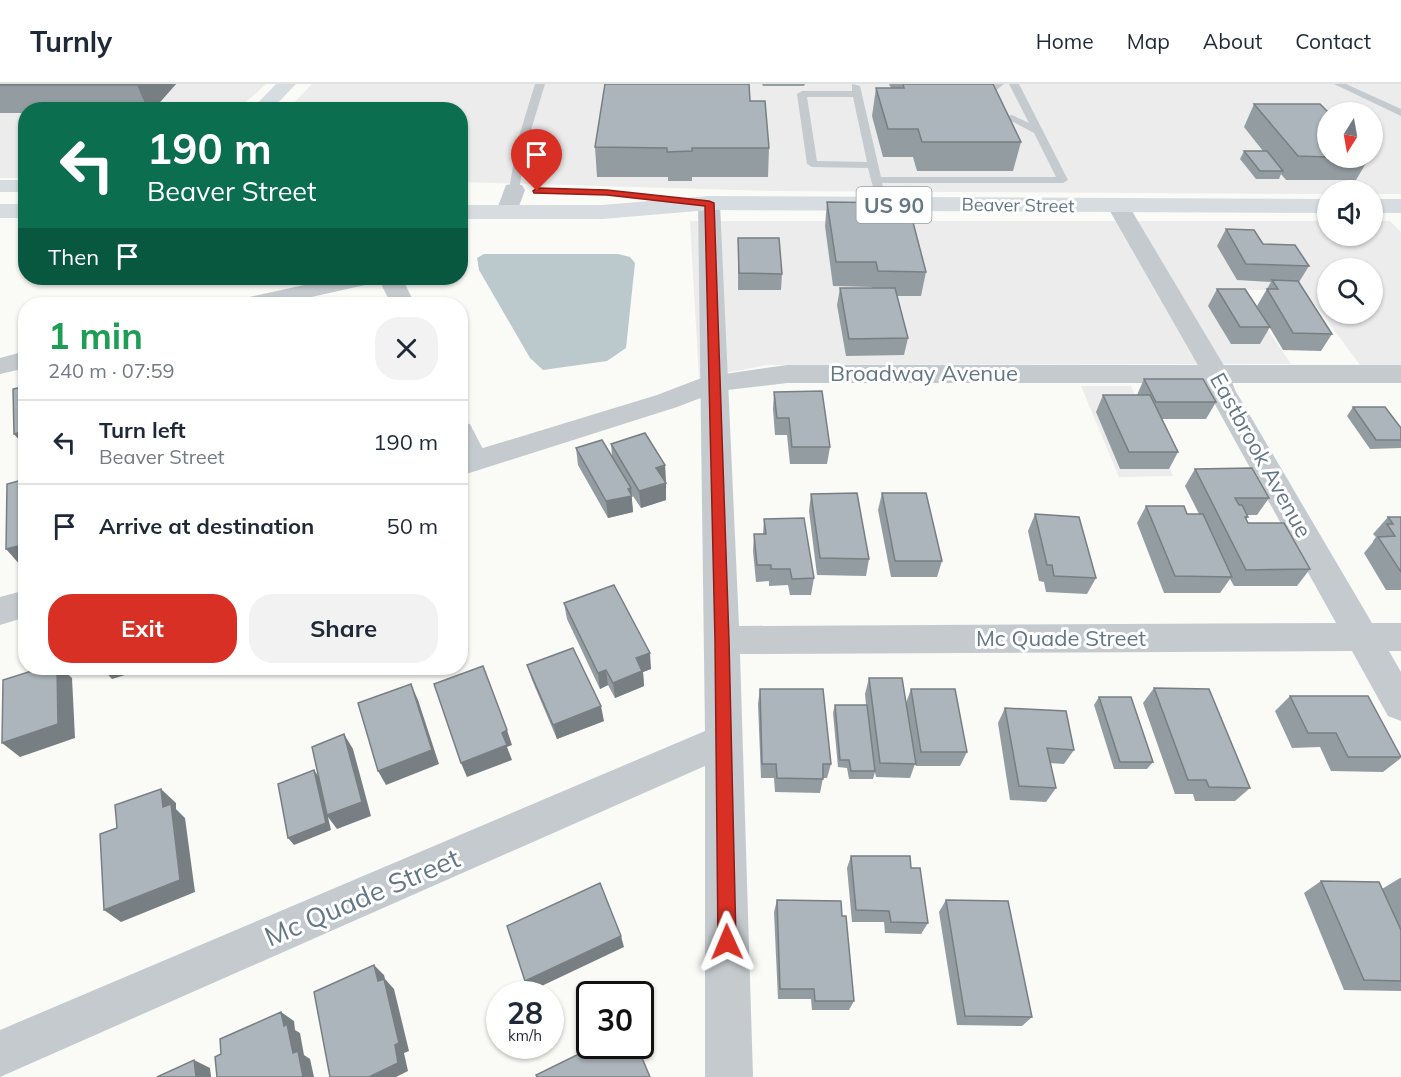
<!DOCTYPE html>
<meta charset="utf-8">
<style>
body{margin:0;font-family:Mulish,sans-serif;background:#f2f2f3;color:#1f2937;height:100vh;display:flex;flex-direction:column;font-size:22px;white-space:nowrap}
*{box-sizing:border-box;margin:0}
p{font-size:20px;color:#747a83}
.icon{flex:none;width:33px;height:33px;fill:none;stroke:currentColor;stroke-width:2;stroke-linecap:round;stroke-linejoin:round}
.map{position:relative;flex:1;overflow:hidden}
.side{position:absolute;left:18px;top:213px;width:450px;height:378px;display:flex;flex-direction:column;background:#fff;border-radius:24px;box-shadow:0 2px 4px #0004}
.side>*{flex:none}
.top-card{position:absolute;left:18px;top:18px;width:450px;height:183px;border-radius:24px;box-shadow:0 2px 4px #0004;background:#0b6e4f;color:#fff;overflow:hidden}
.needle{width:39px;rotate:191deg}
.controls{position:absolute;left:1317px;top:18px;display:grid;gap:12px}
.controls a{display:grid;place-items:center;width:66px;height:66px;border-radius:50%;background:#fff;box-shadow:0 2px 4px #0004;font-size:30px}
.speed{position:absolute;left:486px;top:897px;display:flex;gap:12px;font-size:30px;font-weight:700;text-align:center}
.speed>*{display:grid;place-content:center;width:78px;height:78px;border-radius:50%;background:#fff;box-shadow:0 2px 4px #0004;line-height:1}
.speed small{font-size:15px;font-weight:400}
.speed .limit{border:3px solid #111;border-radius:9px;background:#fff;color:#111}
.pin{position:absolute;display:grid;place-items:center;width:51px;height:51px;color:#fff;margin:-62px -26px;border-radius:50% 50% 50% 0;rotate:-45deg;box-shadow:0 0 6px #0007}
.pin .icon{rotate:45deg}
.me{position:absolute;width:66px;margin:-33px;rotate:359deg;stroke-linejoin:round;filter:drop-shadow(0 0 4px #0008)}
.turn{display:flex;align-items:center;gap:21px;height:126px;padding:0 30px;font-size:27px}
.turn .icon{width:78px;height:78px;stroke-width:2.5}
.turn b{display:block;font-size:42px;line-height:51px}
.then{display:flex;align-items:center;height:57px;padding:0 30px;background:#0003;gap:12px;font-size:22px}
.round{display:grid;place-items:center;flex:none;width:63px;height:63px;border-radius:24px;background:#f2f2f3}
.headline{display:flex;align-items:center;justify-content:space-between;height:102px;padding:0 30px}
h1{font-size:36px;font-weight:700;line-height:45px;color:#1e9e55}
.primary-button{display:flex;gap:12px;margin-top:auto;padding:12px 30px}
.primary-button a{flex:1;height:69px;border-radius:24px;background:#d93025;color:#fff;font-size:24px;font-weight:700;line-height:69px;text-align:center}
.primary-button a+a{background:#f2f2f3;color:#1f2937}
ul{padding:0;list-style:none}
li{display:flex;align-items:center;gap:18px;height:84px;padding:0 30px;border-top:2px solid #e0e1e3}
li div{flex:1}
li b{display:block;font-size:22px}
li em{font-style:normal}
header{display:flex;align-items:center;gap:36px;box-sizing:border-box;height:84px;padding:0 30px;background:#fff;border-bottom:2px solid #e0e1e3}
header strong{font-size:28px}
nav{display:flex;gap:33px;margin-inline-start:auto;font-size:21px}
.map>svg:first-child{display:block}
.built{fill:#ebeceb;fill-rule:evenodd}
.water{fill:#bbc9cc}
.lines{fill:none;stroke-linecap:round;stroke-linejoin:round}
.service{fill:#c5cace;fill-rule:evenodd}
.minor{fill:#c5cace;fill-rule:evenodd}
.tertiary{fill:#c5cace;fill-rule:evenodd}
.secondary{fill:#d6dcdf;fill-rule:evenodd}
.primary{fill:#d6dcdf;fill-rule:evenodd}
.wall{fill:#939ca1}
.shaded-wall{fill:#787f83}
.building{fill:#abb5bb;stroke:#787f83;stroke-width:1.5}
.route{fill:#d93025;stroke:#8d1f18;stroke-width:1.5}
.labels{text-anchor:middle;dominant-baseline:central;stroke-width:6;stroke-linejoin:round;paint-order:stroke}
.far-street-label{font-size:18px;fill:#637784;stroke:#fff}
.shield{fill:#fff;stroke:#92a0a9;stroke-width:1.5}
.shield-label{font-size:21px;font-weight:bold;fill:#637784}
.street-label{font-size:22px;fill:#637784;stroke:#fff}
.near-street-label{font-size:27px;fill:#637784;stroke:#fff}
</style>
<header>
<strong>Turnly</strong>
<nav><a>Home</a><a>Map</a><a>About</a><a>Contact</a></nav>
</header>
<div class="map">
<svg width="1401" height="993" viewBox="0 0 1401 993">
<rect width="100%" height="100%" fill="#fafaf7"/>
<g class="built">
<polygon points="0,0 266,0 238,25 26,26 25,94 0,94"/>
<path d="M 312,0 L 1401,0 L 1401,110 L 1373,110 L 1372,106 L 1328,106 L 1327,110 L 773,107 L 461,98 L 460,26 L 287,26 ZM 1328,28 L 1372,28 L 1372,74 L 1328,74 Z"/>
<path d="M 690,137 L 1327,137 L 1328,152 L 1372,152 L 1373,137 L 1390,137 L 1401,148 L 1401,281 L 1360,281 L 1304,206 L 1241,206 L 1291,280 L 766,281 L 699,294 ZM 1328,184 L 1372,184 L 1372,230 L 1328,230 Z"/>
<polygon points="1081,302 1131,302 1173,392 1119,393"/>
</g>
<polygon class="water" points="484,170 618,170 630,173 635,179 626,264 607,277 543,286 530,274 479,186 477,174"/>
<g class="lines">
<g class="service">
<polygon points="535,0 545,0 527,59 519,106 514,109 509,106 517,59"/>
<path d="M 852,0 L 860,2 L 881,93 L 1056,93 L 1034,49 L 1004,33 L 1012,31 L 1029,39 L 1009,0 L 1019,0 L 1068,96 L 1063,99 L 882,99 L 887,121 L 882,124 L 878,123 L 868,84 L 812,83 L 807,80 L 797,10 L 802,7 L 852,7 ZM 807,13 L 853,13 L 867,78 L 817,77 Z"/>
<polygon points="994,0 1004,0 994,8 989,5"/>
<polygon points="1334,0 1346,0 1401,25 1401,32"/>
</g>
<g class="minor">
<polygon points="514,100 522,101 525,106 515,133 507,135 499,133 496,128 506,101"/>
<polygon points="709,112 717,114 720,119 739,542 1336,539 1207,306 1203,290 1107,122 1110,117 1118,115 1126,117 1129,122 1229,290 1235,306 1372,539 1401,539 1401,567 1389,567 1401,588 1401,637 1388,632 1352,567 740,570 753,993 705,993 705,682 0,993 0,946 705,647 698,119 701,114"/>
<polygon points="336,194 402,194 415,220 391,220 378,194 374,199 280,220 237,220 240,215"/>
<polygon points="26,267 26,284 0,290 0,274"/>
<polygon points="460,338 470,340 489,377 484,384 474,387 464,384 460,379"/>
</g>
<g class="tertiary">
<polygon points="787,281 1401,281 1401,299 787,299 719,307 677,323 460,392 460,371 657,311 704,293"/>
<polygon points="26,506 26,533 0,541 0,513"/>
</g>
<polygon class="secondary" points="276,0 296,0 271,26 251,26"/>
<g class="primary">
<rect x="0" y="96" width="26" height="12"/>
<polygon points="709,112 1328,115 1328,129 709,126 602,135 460,135 460,121 602,121"/>
<rect x="1372" y="115" width="29" height="14"/>
<rect x="0" y="120" width="26" height="14"/>
</g>
</g>
<g class="wall">
<polygon points="0,0 176,0 153,26 26,26 26,29 0,29"/>
<polygon points="762,0 805,0 804,2 763,2"/>
<polygon points="889,0 993,0 1021,58 1013,87 917,87 913,73 883,73 872,32 876,4 891,4"/>
<polygon points="750,17 769,64 768,93 692,93 692,97 668,97 668,93 597,93 595,63"/>
<polygon points="1254,20 1328,28 1328,74 1369,74 1356,96 1286,96 1281,90 1279,95 1256,95 1240,75 1244,67 1263,67 1244,43"/>
<polygon points="827,118 926,188 921,212 897,212 908,254 904,271 846,272 837,221 840,204 872,204 872,203 833,202 825,142"/>
<polygon points="1226,145 1263,160 1309,182 1299,198 1332,250 1321,267 1283,266 1257,222 1271,198 1237,196 1217,162"/>
<polygon points="738,154 782,190 781,206 738,206"/>
<polygon points="1217,205 1270,243 1260,260 1231,260 1208,222"/>
<polygon points="1144,295 1216,318 1206,335 1162,335 1178,368 1169,385 1120,385 1096,328 1103,311 1137,311"/>
<polygon points="774,308 830,363 827,380 790,380 787,351 775,351 773,325"/>
<polygon points="1353,323 1401,344 1401,364 1370,365 1347,332"/>
<polygon points="611,360 665,381 666,416 641,424 631,409 633,428 608,434 578,381 576,364 612,372"/>
<polygon points="1195,385 1269,414 1257,431 1247,431 1248,433 1246,436 1248,439 1310,485 1297,502 1234,502 1230,495 1220,509 1164,509 1137,439 1146,422 1187,430 1199,430 1185,402"/>
<polygon points="882,409 942,477 937,493 891,493 878,426"/>
<polygon points="811,410 869,475 866,492 817,491 809,427"/>
<polygon points="1035,430 1096,494 1087,510 1046,508 1044,498 1039,497 1028,447"/>
<polygon points="1388,433 1401,433 1401,506 1386,506 1364,469 1373,458 1373,457 1376,453 1373,450"/>
<polygon points="764,435 814,494 811,511 790,511 788,501 769,502 769,497 756,498 753,467 754,450 763,450"/>
<polygon points="564,519 651,585 643,588 644,602 615,614 608,601 600,605 567,535"/>
<polygon points="527,581 604,637 557,655 532,596"/>
<polygon points="869,594 906,619 911,605 967,668 960,682 916,682 915,680 910,694 876,693 875,688 873,695 849,695 847,684 838,683 833,629 835,621 866,621 865,610"/>
<polygon points="1154,604 1250,704 1235,717 1195,717 1193,710 1175,710 1143,619"/>
<polygon points="760,605 831,680 827,694 823,694 820,709 775,708 774,694 761,694 758,620"/>
<polygon points="1290,612 1401,674 1383,688 1331,687 1320,663 1292,664 1275,627"/>
<polygon points="1099,613 1153,678 1147,685 1114,685 1094,621"/>
<polygon points="1005,624 1074,666 1064,680 1050,679 1056,704 1046,718 1010,716 998,639"/>
<polygon points="851,772 928,839 921,850 885,849 884,838 852,838 847,784"/>
<polygon points="1400,794 1401,794 1401,907 1344,906 1304,809 1321,797 1382,805"/>
<polygon points="777,816 842,832 854,917 849,926 812,926 811,915 778,915 774,828"/>
<polygon points="946,816 1032,933 1022,942 957,941 939,828"/>
</g>
<g class="shaded-wall">
<polygon points="138,0 176,0 153,26 148,26 137,1"/>
<polygon points="26,347 26,364 14,350"/>
<polygon points="665,381 666,398 657,400 656,384"/>
<polygon points="666,399 666,416 641,424 639,407"/>
<polygon points="631,404 633,428 608,434 606,417"/>
<polygon points="26,460 26,481 21,482 6,465"/>
<polygon points="650,569 651,585 643,588 644,602 615,614 613,599 636,574"/>
<polygon points="57,584 61,584 72,594 75,654 20,673 2,659"/>
<polygon points="102,584 147,584 112,595"/>
<polygon points="606,586 608,601 600,605 598,589"/>
<polygon points="411,600 418,616 439,680 386,701 378,687"/>
<polygon points="601,622 604,637 557,655 553,641"/>
<polygon points="507,646 512,661 507,663 512,676 467,693 461,679 502,649"/>
<polygon points="344,650 353,665 371,732 337,745 328,733 331,746 294,761 288,754 314,686 319,693"/>
<polygon points="161,705 176,719 176,725 185,734 195,808 121,838 104,826 163,723"/>
<polygon points="621,852 624,863 531,907 525,897"/>
<polygon points="374,881 384,891 385,895 394,905 409,967 404,969 408,987 396,993 369,993 378,897"/>
<polygon points="281,928 294,937 295,946 300,949 304,971 310,975 314,993 303,993 293,969 284,942"/>
<polygon points="194,976 210,984 211,993 196,993"/>
</g>
<g class="building">
<polygon points="0,0 138,0 137,1 0,1"/>
<polygon points="605,0 749,0 750,17 765,17 769,64 692,64 692,67 667,68 667,64 595,63"/>
<polygon points="903,0 993,0 1021,58 922,58 918,45 888,45 876,4 904,4"/>
<polygon points="1254,20 1320,20 1328,28 1328,73 1298,72"/>
<polygon points="1244,67 1267,67 1283,87 1260,87"/>
<polygon points="827,118 908,119 926,188 878,187 876,178 836,178"/>
<polygon points="1226,145 1254,146 1263,160 1295,161 1309,182 1246,180"/>
<polygon points="738,154 779,154 782,190 739,189"/>
<polygon points="1272,196 1298,197 1332,250 1293,249 1267,205 1278,205"/>
<polygon points="840,204 895,204 908,254 849,255"/>
<polygon points="1217,205 1245,205 1270,243 1240,243"/>
<polygon points="1144,295 1203,295 1216,318 1156,318"/>
<polygon points="26,302 26,347 14,350 13,305"/>
<polygon points="822,307 830,363 792,363 789,334 777,334 774,308"/>
<polygon points="1103,311 1150,311 1178,368 1129,368"/>
<polygon points="1353,323 1385,323 1401,344 1401,356 1376,356"/>
<polygon points="645,349 665,381 656,384 666,399 639,407 611,360"/>
<polygon points="602,356 631,404 628,405 632,412 606,417 576,364"/>
<polygon points="1252,384 1269,414 1235,414 1239,421 1242,421 1248,433 1245,433 1248,439 1284,439 1310,485 1246,486 1195,385"/>
<polygon points="26,395 26,460 6,465 7,400"/>
<polygon points="857,409 869,475 820,474 811,410"/>
<polygon points="882,409 926,409 942,477 895,477"/>
<polygon points="1146,422 1184,422 1187,430 1203,430 1232,493 1175,492"/>
<polygon points="1035,430 1079,433 1096,494 1054,492 1052,481 1047,481"/>
<polygon points="1388,433 1401,433 1401,488 1378,453 1395,452 1387,440 1393,440"/>
<polygon points="804,434 814,494 792,495 790,485 771,485 771,481 757,481 754,450 766,450 764,435"/>
<polygon points="614,501 650,569 636,574 642,587 613,599 606,586 598,589 564,519"/>
<polygon points="573,564 601,622 553,641 527,581"/>
<polygon points="483,582 507,646 502,649 507,661 461,679 434,600"/>
<polygon points="41,584 57,584 58,640 2,659 3,596"/>
<polygon points="869,594 902,594 916,680 880,679"/>
<polygon points="411,600 432,666 378,687 358,619"/>
<polygon points="1154,604 1209,605 1250,704 1209,703 1206,696 1188,696"/>
<polygon points="760,605 823,605 831,680 823,680 823,695 777,694 776,680 762,680"/>
<polygon points="911,605 955,605 967,668 921,668"/>
<polygon points="1290,612 1368,612 1401,673 1348,673 1336,649 1308,649"/>
<polygon points="1099,613 1131,613 1153,678 1120,678"/>
<polygon points="835,621 867,621 875,687 851,687 849,676 840,676"/>
<polygon points="1005,624 1066,627 1074,666 1047,664 1056,704 1019,702"/>
<polygon points="344,650 362,718 327,731 312,663"/>
<polygon points="314,686 326,739 288,754 278,700"/>
<polygon points="161,705 163,723 171,720 180,796 104,826 100,750 117,744 115,721"/>
<polygon points="851,772 910,772 911,784 920,784 928,839 891,838 889,827 856,826"/>
<polygon points="1321,797 1379,798 1401,846 1401,897 1364,896"/>
<polygon points="600,799 621,852 525,897 507,842"/>
<polygon points="777,816 841,817 842,832 846,832 854,917 815,917 814,905 780,905"/>
<polygon points="946,816 1008,817 1032,933 965,932"/>
<polygon points="374,881 378,897 384,895 399,959 395,961 398,979 369,993 330,993 314,908"/>
<polygon points="281,928 284,942 287,940 293,969 298,967 303,993 217,993 215,973 221,970 220,955"/>
<polygon points="595,962 619,962 620,965 627,962 637,962 650,993 537,993 536,991"/>
<polygon points="194,976 196,993 157,993"/>
</g>
<polygon class="route" points="537,104 607,106 709,117 714,119 729,556 736,858 734,865 727,867 721,865 718,858 715,556 705,122 607,111 534,109 533,107"/>
<g class="labels">
<g class="far-street-label">
<text transform="translate(1018 121) rotate(1)">Beaver Street</text>
</g>
<rect class="shield" x="856.5" y="103" width="75" height="36" rx="4.5"/>
<g class="shield-label">
<text x="894" y="121">US 90</text>
</g>
<g class="street-label">
<text x="924" y="289">Broadway Avenue</text>
<text transform="translate(1261 371) rotate(61)">Eastbrook Avenue</text>
<text x="1061" y="554">Mc Quade Street</text>
</g>
<g class="near-street-label">
<text transform="translate(362 813) rotate(-23)">Mc Quade Street</text>
</g>
</g>
</svg>
<div class="controls">
<a><svg class="needle" viewBox="-14 -14 28 28"><path d="M0-13l5 13h-10z" fill="#e53935"/><path d="M0 13l5-13h-10z" fill="#747a83"/></svg></a>
<a><svg class="icon" aria-label="sound" viewBox="0 0 24 24"><path d="M4 9h4l5-4v14l-5-4H4zM17 9q2 3 0 6"/></svg></a>
<a><svg class="icon" aria-label="search" viewBox="0 0 24 24"><circle cx="10" cy="10" r="6"/><path d="M15 15l6 6"/></svg></a>
</div>
<div class="speed"><div>28<small>km/h</small></div><div class="limit">30</div></div>
<div class="pin" style="left:537px;top:107px;background:#d93025"><svg class="icon" aria-label="arrive" viewBox="0 0 24 24"><path d="M6 21V4h12l-3 4 3 4H6"/></svg></div>
<svg class="me" style="left:727px;top:858px" viewBox="-20 -20 40 40"><path d="M0-17L14 15 0 8-14 15z" fill="#d93025" stroke="#fff" stroke-width="4"/></svg>
<div class="top-card">
<div class="turn"><svg class="icon" aria-label="left" viewBox="0 0 24 24"><path d="M17 20v-9H6M10 6l-5 5 5 5"/></svg><div><b>190 m</b>Beaver Street</div></div>
<div class="then">Then<svg class="icon" aria-label="arrive" viewBox="0 0 24 24"><path d="M6 21V4h12l-3 4 3 4H6"/></svg></div>
</div>
<section class="side">
<div class="headline"><div><h1>1 min</h1><p>240 m · 07:59</p></div><a class="round"><svg class="icon" aria-label="close" viewBox="0 0 24 24"><path d="M6 6l12 12M18 6L6 18"/></svg></a></div>
<ul>
<li><svg class="icon" aria-label="left" viewBox="0 0 24 24"><path d="M17 20v-9H6M10 6l-5 5 5 5"/></svg><div><b>Turn left</b><p>Beaver Street</p></div><em>190 m</em></li>
<li><svg class="icon" aria-label="arrive" viewBox="0 0 24 24"><path d="M6 21V4h12l-3 4 3 4H6"/></svg><div><b>Arrive at destination</b></div><em>50 m</em></li>
</ul>
<div class="primary-button"><a>Exit</a><a>Share</a></div>
</section>
</div>
